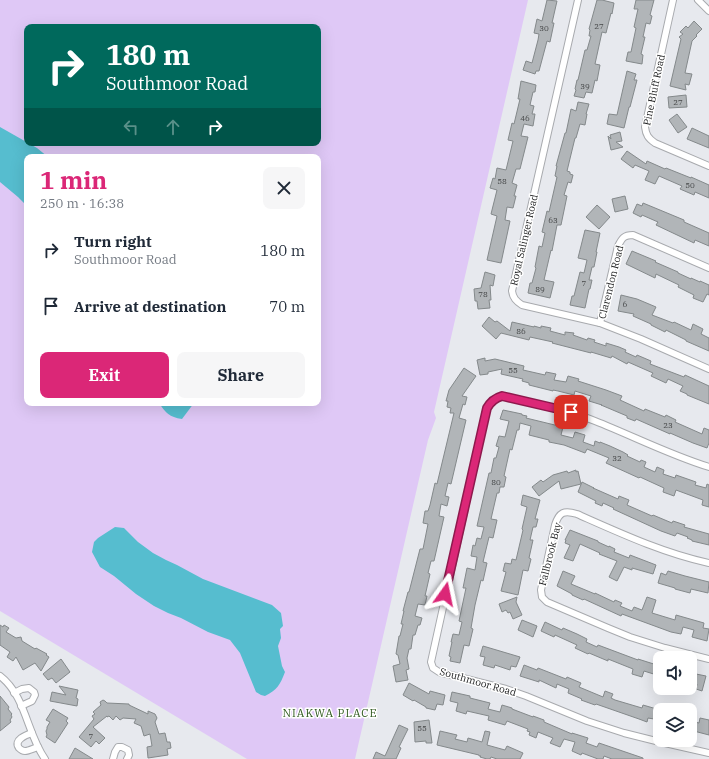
<!DOCTYPE html>
<meta charset="utf-8">
<style>
body{margin:0;font-family:"IBM Plex Serif",serif;background:#f6f6f7;color:#1f2937;height:100vh;display:flex;flex-direction:column;font-size:15px;white-space:nowrap}
*{box-sizing:border-box;margin:0}
p{font-size:13px;color:#747a83}
.icon{flex:none;width:22px;height:22px;fill:none;stroke:currentColor;stroke-width:2;stroke-linecap:round;stroke-linejoin:round}
.map{position:relative;flex:1;overflow:hidden}
.panel{position:absolute;left:24px;top:154px;width:297px;height:252px;display:flex;flex-direction:column;background:#fff;border-radius:8px;box-shadow:0 4px 16px #0002}
.panel>*{flex:none}
.top-card{position:absolute;left:24px;top:24px;width:297px;height:122px;border-radius:8px;box-shadow:0 4px 16px #0002;background:#00695c;color:#fff;overflow:hidden}
.controls{position:absolute;left:653px;top:651px;display:grid;gap:8px}
.controls a{display:grid;place-items:center;width:44px;height:44px;border-radius:8px;background:#fff;box-shadow:0 4px 16px #0002;font-size:20px}
.pin{position:absolute;display:grid;place-items:center;width:34px;height:34px;color:#fff;margin:-17px;border-radius:8px;box-shadow:0 2px 6px #0006}
.me{position:absolute;width:44px;margin:-22px;rotate:12deg;stroke-linejoin:round;filter:drop-shadow(0 0 3px #0008)}
.turn{display:flex;align-items:center;gap:14px;height:84px;padding:0 16px;font-size:18px}
.turn .icon{width:52px;height:52px;stroke-width:2.5}
.turn b{display:block;font-size:28px;line-height:34px}
.lanes{display:flex;align-items:center;height:38px;padding:0 16px;background:#0003;justify-content:center;gap:20px;direction:ltr}
.lanes .off{opacity:.35}
.round{display:grid;place-items:center;flex:none;width:42px;height:42px;border-radius:8px;background:#f6f6f7}
.head{display:flex;align-items:center;justify-content:space-between;height:68px;padding:0 16px}
h1{font-size:24px;font-weight:700;line-height:30px;color:#db2777}
.action{display:flex;gap:8px;margin-top:auto;padding:8px 16px}
.action a{flex:1;height:46px;border-radius:8px;background:#db2777;color:#fff;font-size:16px;font-weight:700;line-height:46px;text-align:center}
.action a+a{background:#f6f6f7;color:#1f2937}
ul{padding:0;list-style:none}
li{display:flex;align-items:center;gap:12px;height:56px;padding:0 16px}
li div{flex:1}
li b{display:block;font-size:15px}
li em{font-style:normal}
.map>svg:first-child{display:block}
.green{fill:#dfc8f6;fill-rule:evenodd}
.water{fill:#56bdcf}
.building{fill:#b1b5b8;stroke:#84898b}
.lines{fill:none;stroke-linecap:round;stroke-linejoin:round}
.minor-casing{stroke:#a8aaae;stroke-width:8}
.minor{stroke:#fff;stroke-width:6}
.route-casing{stroke:#8e194d;stroke-width:10}
.route{stroke:#db2777;stroke-width:7}
.labels{text-anchor:middle;dominant-baseline:central;stroke-width:3;stroke-linejoin:round;paint-order:stroke}
.number-label{font-size:8px;fill:#454748}
.street-label{font-size:10px;fill:#212223;stroke:#fff}
.neighbourhood-label{font-size:11px;letter-spacing:1px;fill:#305a1f;stroke:#fff}
</style>
<div class="map">
<svg width="709" height="759" viewBox="0 0 709 759">
<rect width="100%" height="100%" fill="#e7e9ee"/>
<path class="green" d="M 0,0 L 528,0 L 434,412 L 436,418 L 428,440 L 355,759 L 247,759 L 0,611 ZM 27,27 L 318,27 L 318,143 L 27,143 ZM 27,157 L 318,157 L 318,403 L 27,403 Z"/>
<g class="water">
<polygon points="0,127 37,148 48,157 27,157 27,206 18,197 0,182"/>
<path d="M 159,403 L 194,403 L 182,419 C 169,417 166,413 159,403 Z"/>
<path d="M 115,527 L 124,528 L 138,542 L 153,553 L 166,560 L 177,565 L 203,579 L 272,605 L 281,613 L 283,626 L 280,629 L 281,638 L 278,646 L 282,666 L 285,672 C 280,685 277,690 265,696 L 261,695 L 256,692 L 240,653 L 230,640 L 208,632 L 181,618 L 168,613 L 154,606 L 136,594 L 114,576 L 100,567 L 92,552 L 94,542 L 98,538 Z"/>
</g>
<g class="building">
<polygon points="547,0 557,1 552,23 554,23 550,42 547,41 539,71 536,71 535,74 523,70 526,61 532,63 538,40 539,34 534,33 537,19 542,21"/>
<polygon points="597,0 602,0 614,3 612,14 611,13 606,33 602,32 595,64 600,65 597,81 595,80 592,93 586,92 584,98 574,96 576,90 575,89 577,80 578,80 585,50 587,50 591,36 589,36 590,30 589,29"/>
<polygon points="636,0 654,0 650,15 652,16 650,24 646,23 643,37 645,37 641,54 643,55 642,64 626,61 628,52 631,52 636,28 634,27 638,9 634,9"/>
<polygon points="694,21 702,29 696,35 697,36 692,41 685,73 692,74 689,85 685,84 686,90 670,86 681,39 679,37 683,34 680,32 686,26 688,28"/>
<polygon points="627,71 636,74 634,80 637,80 630,107 629,107 624,128 607,124 609,114 617,115"/>
<polygon points="521,81 536,85 535,92 533,92 530,105 534,106 532,114 535,114 533,126 524,124 521,136 528,137 520,169 516,169 512,183 517,185 514,196 516,196 513,208 507,207 505,220 510,221 501,263 487,260 497,216 491,214 497,190 490,188 493,178 495,179 497,168 506,170 513,141 508,140 512,123 514,124 520,99 518,99"/>
<polygon points="686,95 687,107 669,108 668,97"/>
<polygon points="578,102 589,104 586,114 587,114 585,125 580,124 576,138 575,138 567,171 570,172 570,174 573,175 571,183 568,182 564,195 567,196 561,225 557,225 552,251 551,250 544,280 554,282 550,298 528,293 530,283 532,283 536,268 535,267 539,246 542,247 545,233 542,232 547,211 549,212 557,177 555,176 557,166 556,166 565,133 566,133 571,109 576,111"/>
<polygon points="677,114 687,127 678,133 669,120"/>
<polygon points="692,128 709,136 709,148 687,139"/>
<polygon points="620,132 622,141 616,142 623,147 611,150 608,136 611,139 610,135"/>
<polygon points="627,151 646,164 647,161 665,169 666,168 691,178 691,177 709,185 709,198 695,192 694,195 680,189 682,186 659,176 655,184 645,180 649,171 635,165 633,168 621,159"/>
<polygon points="625,196 628,209 615,212 612,199"/>
<polygon points="643,203 684,220 684,222 709,233 709,246 695,240 694,243 656,225 658,222 642,215 641,217 633,213 637,204 642,206"/>
<polygon points="597,205 610,217 599,229 586,217"/>
<polygon points="585,230 600,233 596,252 597,252 594,267 592,267 589,280 592,280 590,289 589,289 585,308 570,305 572,296 574,296 580,272 584,273 587,260 578,258"/>
<polygon points="632,251 656,261 655,262 678,272 678,273 691,279 691,278 700,282 700,281 709,285 709,295 707,294 703,302 693,298 694,295 678,287 679,285 656,274 655,278 626,264"/>
<polygon points="485,272 495,275 493,286 490,285 491,300 489,300 490,308 478,309 477,301 475,301 474,289 481,288"/>
<polygon points="621,295 637,299 656,307 652,315 673,323 674,322 691,330 693,324 703,329 701,334 709,338 709,351 686,341 686,340 666,330 665,332 651,325 651,324 633,316 634,314 618,311"/>
<polygon points="489,317 495,322 497,321 510,331 512,322 534,327 534,326 541,328 541,326 551,328 550,331 565,335 565,332 574,333 573,335 587,340 588,338 595,340 594,342 606,346 606,343 619,347 626,350 625,352 636,357 637,355 651,361 650,364 684,377 685,375 709,386 709,404 687,395 687,394 680,391 683,386 668,379 666,383 651,376 653,373 628,362 627,364 612,356 611,358 591,352 591,353 552,343 553,342 530,337 529,340 501,333 496,339 482,326"/>
<polygon points="485,358 485,361 495,359 524,366 523,370 545,375 546,372 556,374 554,380 566,382 568,376 579,379 578,381 606,390 622,396 620,400 644,411 645,409 665,417 666,415 676,420 675,422 702,434 704,428 709,430 709,443 707,448 693,443 670,433 670,434 636,419 635,421 627,418 627,416 601,405 602,405 589,401 591,396 575,391 574,395 558,391 553,390 553,391 529,385 529,383 522,381 523,379 501,374 502,369 488,372 488,374 480,375 477,360"/>
<polygon points="464,368 476,376 462,396 467,397 465,405 463,404 459,418 466,420 451,484 448,483 445,496 449,497 447,506 441,504 439,516 444,517 434,561 431,561 428,573 430,574 425,596 427,596 425,605 418,604 415,616 422,618 420,625 418,625 415,635 413,635 411,649 409,649 407,658 409,669 406,670 408,680 396,682 393,666 400,664 398,655 396,654 399,636 400,636 403,624 401,624 404,611 403,611 408,592 409,592 420,549 423,549 428,524 423,523 425,511 428,511 430,505 435,483 437,484 454,413 450,413 451,408 447,407 448,401 446,401 449,390"/>
<polygon points="503,410 522,414 522,415 527,416 526,418 563,427 561,435 573,438 575,432 585,435 583,442 594,446 595,441 600,443 600,442 610,446 623,452 628,455 627,456 640,462 641,460 646,462 644,467 655,472 657,467 664,470 663,474 675,478 676,475 696,482 695,485 706,488 707,484 709,485 709,507 702,505 703,500 676,490 674,496 663,492 664,488 640,477 639,478 606,463 609,458 587,449 585,453 564,445 549,442 549,440 529,435 531,426 520,423 519,430 517,430 512,450 510,449 504,476 506,477 504,487 500,487 499,493 497,493 491,519 497,520 493,538 489,537 483,562 487,563 483,581 481,580 475,605 471,628 473,629 469,646 464,645 460,663 450,661 451,657 449,656 452,642 451,642 453,634 459,635 462,622 459,621 466,588 463,588 467,568 475,570 477,557 471,556 473,545 475,546 477,538 481,539 484,527 477,526 489,473 491,473 494,458 496,458 499,447 496,446 499,436 505,437 509,421 500,419"/>
<polygon points="576,470 576,472 578,471 581,484 561,489 559,481 539,496 532,487 541,480 543,482 553,475 567,471 568,473"/>
<polygon points="582,482 594,488 593,488 618,499 619,496 629,500 627,505 652,516 653,515 672,523 673,521 685,525 684,527 709,534 709,545 692,541 692,540 687,538 688,537 677,533 675,536 661,531 613,509 614,508 603,503 602,506 595,503 596,501 578,492"/>
<polygon points="523,495 540,500 535,519 538,519 536,527 533,527 530,540 533,540 529,558 531,559 528,571 523,570 518,595 501,591 506,572 503,571 505,563 511,564 512,559 516,560 523,530 522,529 527,507 521,505"/>
<polygon points="570,530 598,541 598,542 609,547 609,546 615,549 614,552 629,558 630,555 656,565 653,574 632,568 632,570 624,567 617,581 609,577 617,561 599,554 600,553 580,544 573,561 564,558 570,545 565,543 566,540 565,540"/>
<polygon points="563,571 575,576 571,584 595,594 595,593 614,602 615,600 622,603 620,606 632,611 634,607 642,610 647,597 656,600 652,613 675,620 676,615 704,623 703,628 709,629 707,641 692,637 694,630 683,627 681,634 671,632 622,614 621,616 584,599 583,600 572,595 572,594 557,586"/>
<polygon points="668,571 685,576 709,582 708,593 691,589 690,593 675,589 675,588 658,583 661,573 666,575"/>
<polygon points="517,597 516,602 522,615 513,619 510,612 508,613 506,610 502,612 499,604"/>
<polygon points="522,620 537,626 533,637 518,630"/>
<polygon points="545,622 562,630 563,628 577,634 587,639 586,642 597,647 598,645 638,660 638,659 660,666 660,676 644,671 642,677 632,674 633,669 608,659 608,661 589,653 588,654 575,648 577,645 555,635 554,637 541,631"/>
<polygon points="0,625 3,627 4,625 9,628 6,632 16,638 21,637 22,641 35,649 36,648 47,654 46,655 49,657 41,671 35,663 23,670 16,657 13,661 7,657 10,652 0,645"/>
<polygon points="483,646 520,657 516,667 511,666 510,670 495,665 494,668 483,665 485,657 480,656"/>
<polygon points="61,659 70,672 56,683 52,678 48,680 43,674"/>
<polygon points="524,665 537,670 538,668 566,679 567,677 581,683 579,687 603,697 605,691 613,694 611,698 615,700 642,708 643,705 660,710 660,720 648,718 647,722 639,719 596,704 595,705 581,700 582,699 568,693 569,689 557,684 556,688 539,680 539,682 520,676"/>
<polygon points="691,673 706,676 702,691 696,689 697,684 690,682"/>
<polygon points="409,683 429,694 430,691 445,695 443,705 437,704 435,710 426,708 426,707 414,700 413,701 403,695"/>
<polygon points="59,686 78,690 76,698 78,699 77,706 50,701 52,692 66,695"/>
<polygon points="452,692 470,696 470,698 490,703 488,709 500,712 502,705 512,708 512,709 533,717 533,716 544,720 544,722 572,734 572,733 588,738 586,743 597,747 599,743 643,758 643,759 612,759 604,756 603,759 598,759 582,753 581,755 572,751 575,742 564,739 560,747 550,743 553,738 538,732 536,738 529,735 530,732 527,731 528,729 507,721 505,725 488,720 489,716 467,711 466,714 456,711 458,703 450,701"/>
<polygon points="0,696 9,707 8,709 12,714 11,715 12,717 10,720 11,722 0,731"/>
<polygon points="103,700 105,701 107,703 129,704 129,705 148,714 148,711 155,714 157,718 155,722 159,734 165,733 167,742 170,742 171,748 167,749 168,755 148,758 147,747 152,746 150,734 144,736 141,726 134,723 136,719 123,718 120,720 116,716 113,720 109,716 107,717 107,716 93,727 105,738 99,744 96,741 91,747 79,737 94,719 92,716 95,714 93,712 101,705 100,702"/>
<polygon points="53,709 68,718 66,721 68,723 55,743 46,737 47,735 46,731 47,729 47,727 50,722 46,720"/>
<polygon points="700,718 709,720 709,735 690,730 690,721 699,723"/>
<polygon points="429,720 432,743 426,743 426,741 415,742 414,722"/>
<polygon points="399,725 408,729 399,747 401,748 396,759 373,759 376,752 385,756"/>
<polygon points="440,731 457,735 455,739 467,742 468,738 482,742 485,731 490,732 487,745 505,750 507,746 523,753 520,759 497,759 491,757 490,759 487,759 480,757 481,756 479,756 479,755 437,745"/>
<polygon points="75,748 93,759 69,759"/>
</g>
<g class="lines">
<g class="minor-casing">
<g id="minor">
<path d="M 578,0 L 512,291 C 513,298 516,301 522,305 L 600,323 L 641,339 L 709,369"/>
<path d="M 673,0 L 645,127 C 646,135 648,138 655,143 L 709,166"/>
<polyline points="698,0 709,11"/>
<path d="M 600,323 L 618,246 C 622,238 624,235 633,235 L 709,268"/>
<path d="M 709,467 C 670,455 633,436 595,421 C 565,409 533,404 503,396 C 495,398 491,401 487,408 L 431,662 L 433,668 L 439,672 L 506,689 L 526,696 L 587,721 L 624,733 L 656,741 L 709,753"/>
<path d="M 709,563 C 663,553 620,533 577,514 C 564,510 559,512 555,525 L 541,590 L 542,597 L 547,602 L 608,628 L 630,637 L 665,648 L 709,659"/>
<path d="M 0,676 C 26,696 27,734 45,759"/>
<polyline points="14,693 22,689 29,688 34,692 35,695 32,701 21,706"/>
<path d="M 32,733 C 26,735 13,740 19,748 C 21,750 23,751 25,751 C 29,751 34,748 38,747"/>
<polyline points="113,759 115,752 118,747 122,747 128,750 129,755 127,759"/>
</g>
</g>
<use href="#minor" class="minor"/>
</g>
<g class="lines">
<g class="route-casing">
<path id="route" d="M 445,594 L 487,408 C 491,401 495,398 502,396 L 571,412"/>
</g>
<use href="#route" class="route"/>
</g>
<g class="labels">
<g class="number-label">
<text x="599" y="26">27</text>
<text x="544" y="28">30</text>
<text x="585" y="86">39</text>
<text x="678" y="102">27</text>
<text x="525" y="118">46</text>
<text x="502" y="181">58</text>
<text x="690" y="185">50</text>
<text x="553" y="220">63</text>
<text x="584" y="283">7</text>
<text x="540" y="289">89</text>
<text x="483" y="294">78</text>
<text x="625" y="304">6</text>
<text x="521" y="331">86</text>
<text x="513" y="370">55</text>
<text x="668" y="425">23</text>
<text x="617" y="458">32</text>
<text x="496" y="482">80</text>
<text x="422" y="728">55</text>
<text x="91" y="736">7</text>
</g>
<g class="street-label">
<text transform="translate(654 90) rotate(-78)">Pine Bluff Road</text>
<text transform="translate(524 240) rotate(-77)">Royal Salinger Road</text>
<text transform="translate(611 282) rotate(-76)">Clarendon Road</text>
<text transform="translate(550 554) rotate(-76)">Fallbrook Bay</text>
<text transform="translate(478 682) rotate(16)">Southmoor Road</text>
</g>
<g class="neighbourhood-label">
<text x="330" y="713">NIAKWA PLACE</text>
</g>
</g>
</svg>
<div class="controls">
<a><svg class="icon" aria-label="sound" viewBox="0 0 24 24"><path d="M4 9h4l5-4v14l-5-4H4zM17 9q2 3 0 6"/></svg></a>
<a><svg class="icon" aria-label="layers" viewBox="0 0 24 24"><path d="M12 4l9 5-9 5-9-5zM3 14l9 5 9-5"/></svg></a>
</div>
<div class="pin" style="left:571px;top:412px;background:#d93025"><svg class="icon" aria-label="arrive" viewBox="0 0 24 24"><path d="M6 21V4h12l-3 4 3 4H6"/></svg></div>
<svg class="me" style="left:445px;top:594px" viewBox="-20 -20 40 40"><path d="M0-17L14 15 0 8-14 15z" fill="#db2777" stroke="#fff" stroke-width="4"/></svg>
<div class="top-card">
<div class="turn"><svg class="icon" aria-label="right" viewBox="0 0 24 24"><path d="M7 20v-9h11M14 6l5 5-5 5"/></svg><div><b>180 m</b>Southmoor Road</div></div>
<div class="lanes"><svg class="icon off" aria-label="left" viewBox="0 0 24 24"><path d="M17 20v-9H6M10 6l-5 5 5 5"/></svg><svg class="icon off" aria-label="ahead" viewBox="0 0 24 24"><path d="M12 20V5M6 11l6-6 6 6"/></svg><svg class="icon" aria-label="right" viewBox="0 0 24 24"><path d="M7 20v-9h11M14 6l5 5-5 5"/></svg></div>
</div>
<section class="panel">
<div class="head"><div><h1>1 min</h1><p>250 m · 16:38</p></div><a class="round"><svg class="icon" aria-label="close" viewBox="0 0 24 24"><path d="M6 6l12 12M18 6L6 18"/></svg></a></div>
<ul>
<li><svg class="icon" aria-label="right" viewBox="0 0 24 24"><path d="M7 20v-9h11M14 6l5 5-5 5"/></svg><div><b>Turn right</b><p>Southmoor Road</p></div><em>180 m</em></li>
<li><svg class="icon" aria-label="arrive" viewBox="0 0 24 24"><path d="M6 21V4h12l-3 4 3 4H6"/></svg><div><b>Arrive at destination</b></div><em>70 m</em></li>
</ul>
<div class="action"><a>Exit</a><a>Share</a></div>
</section>
</div>
